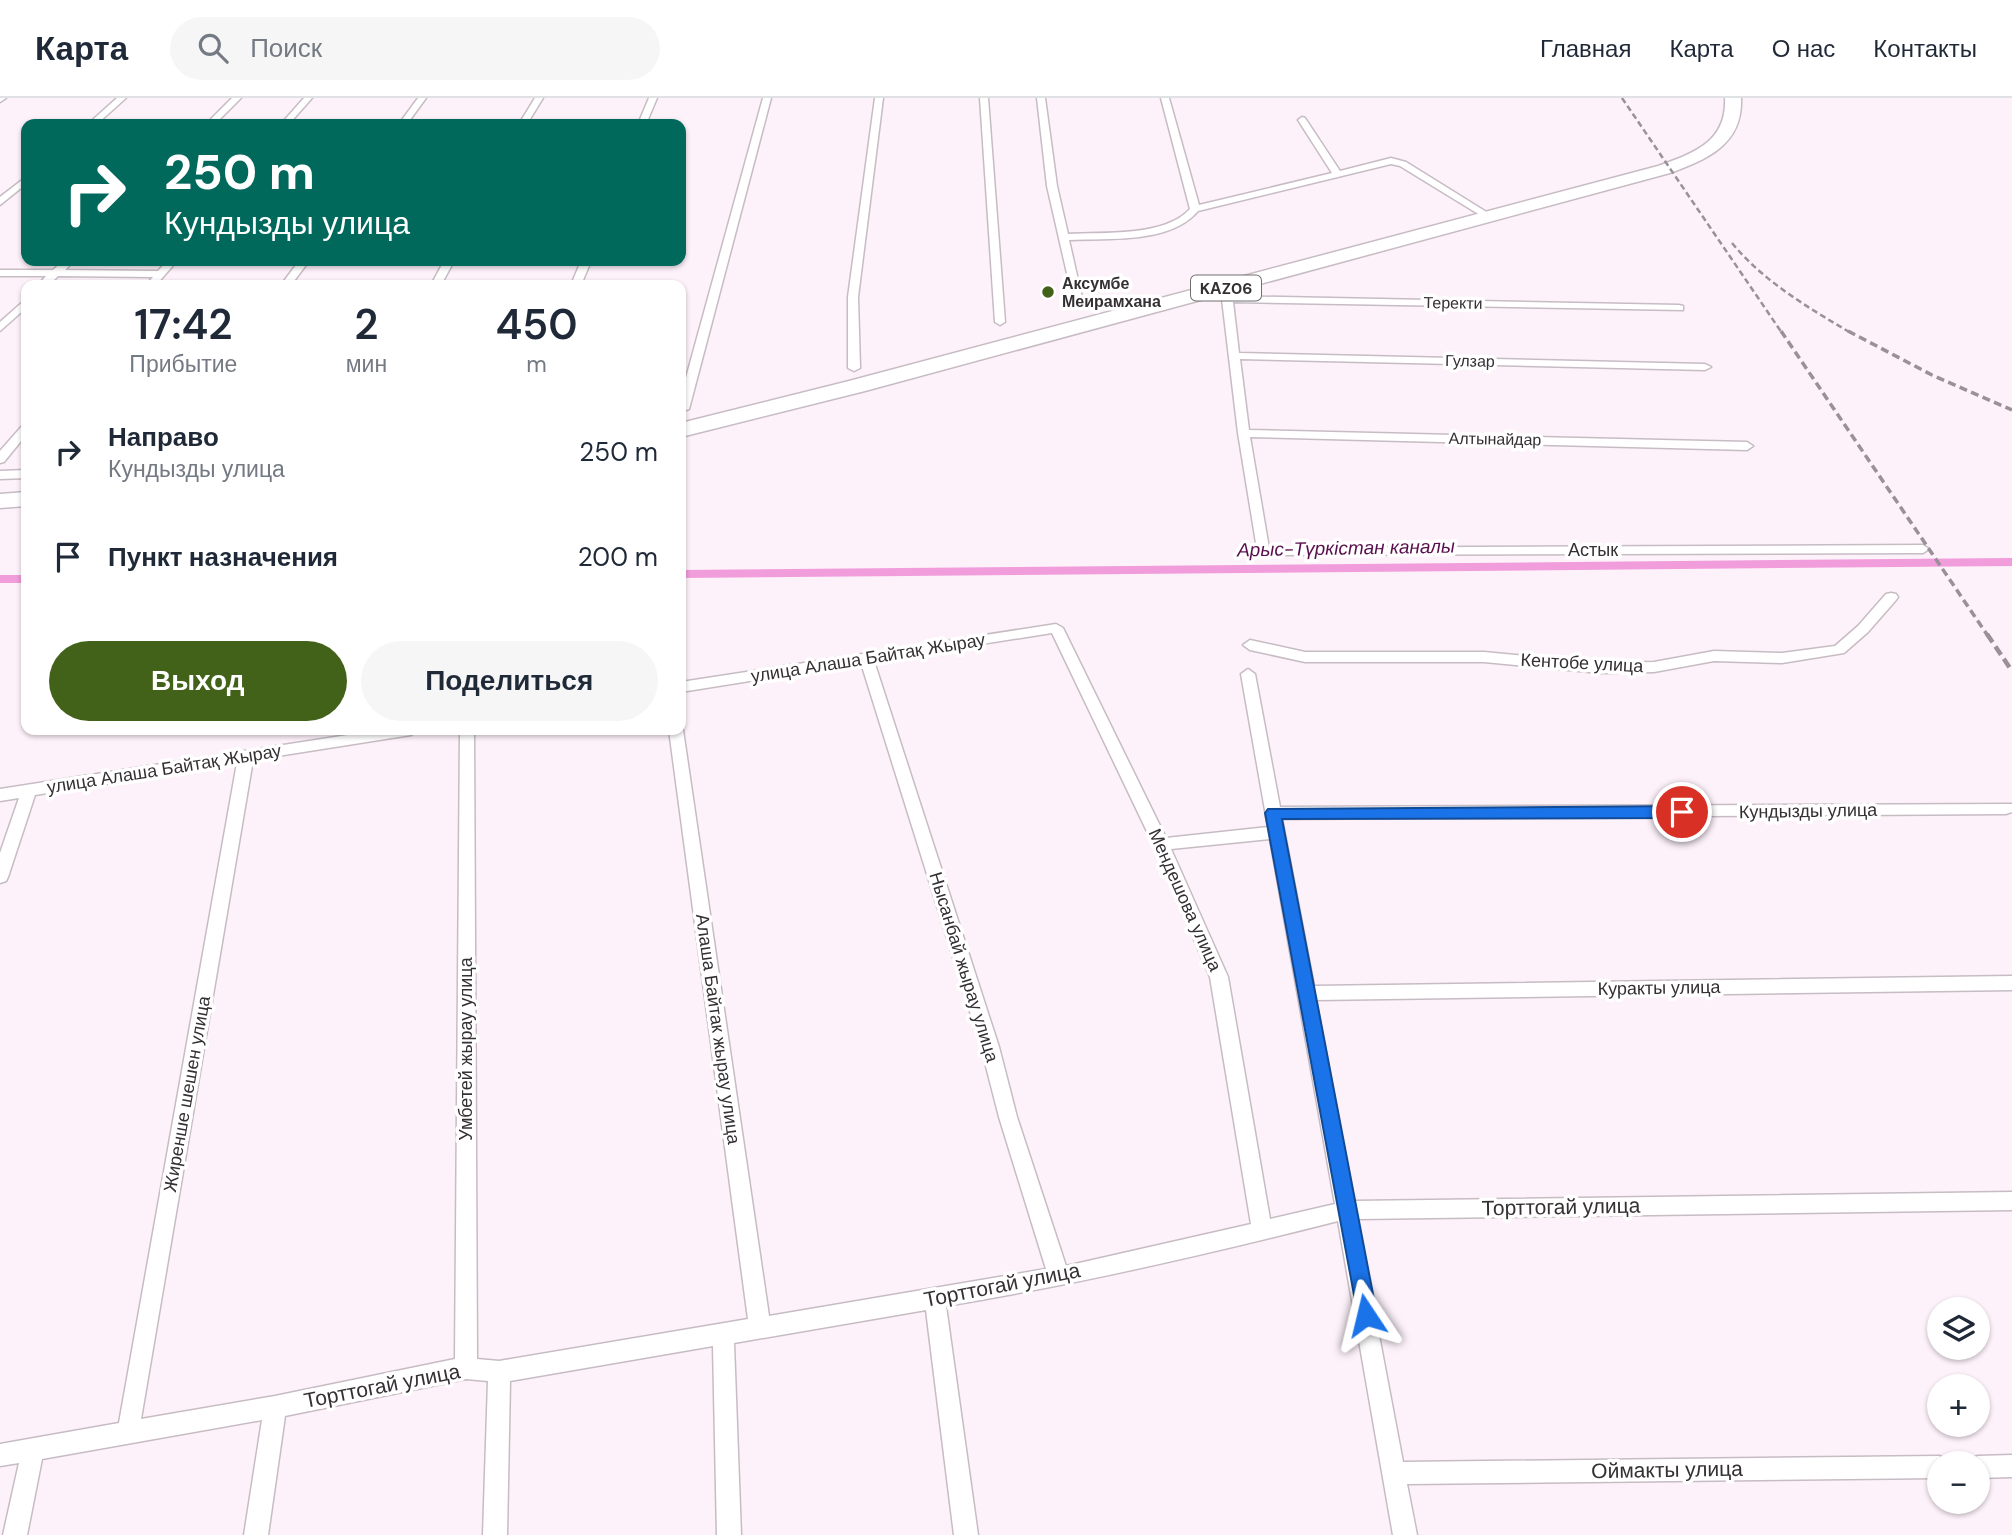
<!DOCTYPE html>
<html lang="ru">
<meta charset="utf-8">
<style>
body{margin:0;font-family:"DM Sans",sans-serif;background:#f6f6f7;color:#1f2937;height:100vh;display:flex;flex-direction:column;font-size:26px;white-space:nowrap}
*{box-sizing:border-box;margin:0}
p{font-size:23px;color:#747a83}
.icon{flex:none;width:38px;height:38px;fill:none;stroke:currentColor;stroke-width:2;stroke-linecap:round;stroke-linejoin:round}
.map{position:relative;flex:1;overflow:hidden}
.panel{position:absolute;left:21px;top:182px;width:665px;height:455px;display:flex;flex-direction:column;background:#fff;border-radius:14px;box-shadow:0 2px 5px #0004}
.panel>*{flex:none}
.banner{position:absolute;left:21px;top:21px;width:665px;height:147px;border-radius:14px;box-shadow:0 2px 5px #0004;background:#00695c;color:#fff;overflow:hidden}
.fabs{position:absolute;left:1927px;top:1199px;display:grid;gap:14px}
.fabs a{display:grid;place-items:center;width:63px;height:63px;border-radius:50%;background:#fff;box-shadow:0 2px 5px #0004;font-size:35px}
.pin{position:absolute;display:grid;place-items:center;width:60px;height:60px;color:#fff;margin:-30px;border:4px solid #fff;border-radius:50%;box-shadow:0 2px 7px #0007}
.me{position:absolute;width:77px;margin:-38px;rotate:350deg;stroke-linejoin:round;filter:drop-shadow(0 0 5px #0008)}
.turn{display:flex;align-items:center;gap:24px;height:147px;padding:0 28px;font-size:32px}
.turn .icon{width:91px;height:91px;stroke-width:2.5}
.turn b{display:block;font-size:49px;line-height:60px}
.eta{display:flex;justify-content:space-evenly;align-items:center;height:119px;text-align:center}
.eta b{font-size:42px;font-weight:600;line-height:49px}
.primary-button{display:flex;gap:14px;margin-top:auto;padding:14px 28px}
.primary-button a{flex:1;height:80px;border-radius:42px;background:#416218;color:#fff;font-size:28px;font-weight:600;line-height:80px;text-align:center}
.primary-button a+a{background:#f6f6f7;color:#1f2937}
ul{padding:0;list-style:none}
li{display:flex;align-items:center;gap:21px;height:105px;padding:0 28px}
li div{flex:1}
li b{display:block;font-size:26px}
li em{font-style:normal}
header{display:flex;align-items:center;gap:42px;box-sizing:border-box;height:98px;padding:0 35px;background:#fff;border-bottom:2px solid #e0e1e3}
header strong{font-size:33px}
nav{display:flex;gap:38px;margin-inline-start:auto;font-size:24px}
.search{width:490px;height:63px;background:#f6f6f7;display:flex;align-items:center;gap:18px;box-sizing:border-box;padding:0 24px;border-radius:38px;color:#747a83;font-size:26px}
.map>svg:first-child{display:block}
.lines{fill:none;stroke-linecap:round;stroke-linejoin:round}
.canal{fill:#f19cdb;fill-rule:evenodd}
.street-casing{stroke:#c7bcc4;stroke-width:3}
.highway-casing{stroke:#c7bcc4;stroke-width:3}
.street{fill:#fff;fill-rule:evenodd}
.highway{fill:#fff;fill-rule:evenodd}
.rail-far2{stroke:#999197;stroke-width:2.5;stroke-dasharray:6 3.5;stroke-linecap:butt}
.rail-far1{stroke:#999197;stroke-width:3.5;stroke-dasharray:8 4.5;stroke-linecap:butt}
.rail{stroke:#999197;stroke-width:4.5;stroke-dasharray:10 5;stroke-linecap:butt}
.route{fill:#1a73e8;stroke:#114b97;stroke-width:2}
.poi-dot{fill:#416218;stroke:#fff;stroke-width:2.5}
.labels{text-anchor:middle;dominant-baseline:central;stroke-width:7;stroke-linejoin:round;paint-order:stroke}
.far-poi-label{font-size:16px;font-weight:bold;fill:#343033;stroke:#fff;text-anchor:start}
.shield{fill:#fff;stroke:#716e70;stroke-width:2}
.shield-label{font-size:16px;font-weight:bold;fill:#343033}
.far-street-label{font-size:16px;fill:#343033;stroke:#fff}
.street-label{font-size:18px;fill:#343033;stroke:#fff}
.water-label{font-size:19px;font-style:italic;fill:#590e4c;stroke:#fff}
.near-street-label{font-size:21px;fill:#343033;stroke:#fff}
</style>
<header>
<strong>Карта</strong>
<div class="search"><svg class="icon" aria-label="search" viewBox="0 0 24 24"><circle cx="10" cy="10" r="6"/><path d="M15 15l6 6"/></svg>Поиск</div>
<nav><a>Главная</a><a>Карта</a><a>О нас</a><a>Контакты</a></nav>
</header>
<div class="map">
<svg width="2012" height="1437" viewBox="0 0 2012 1437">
<rect width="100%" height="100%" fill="#fdf1fa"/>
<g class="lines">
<g class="canal">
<polygon points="2012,460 2012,468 681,480 681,472"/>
<rect x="0" y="477" width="26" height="8"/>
</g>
<g class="street-casing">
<g id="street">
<polygon points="0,0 6,0 0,4"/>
<polygon points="117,0 126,0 97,26 88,26"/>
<polygon points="232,0 241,0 215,26 206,26"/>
<polygon points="304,0 312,0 289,26 281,26"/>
<polygon points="418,0 426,0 407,26 399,26"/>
<polygon points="535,0 543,0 527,26 519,26"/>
<polygon points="649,0 657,0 646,26 638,26"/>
<polygon points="763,0 771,0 689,311 681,314 681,298"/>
<polygon points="875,0 883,0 858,199 860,270 854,273 848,270 848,199"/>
<polygon points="980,0 988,0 1005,224 1000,227 995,224"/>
<path d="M 1037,0 L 1045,0 L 1057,88 L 1068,136 C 1103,134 1165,139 1190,111 L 1161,0 L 1169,0 L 1199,107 L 1332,75 L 1298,22 L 1302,19 L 1305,20 L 1340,73 L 1391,60 L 1406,64 L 1488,115 L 1480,117 L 1400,68 L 1391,66 L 1198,113 C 1170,146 1109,140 1069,142 L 1083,204 L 1074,206 L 1047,88 Z"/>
<polygon points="26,79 26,86 0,107 0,99"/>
<polygon points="63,163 74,163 65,172 158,173 167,163 177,163 156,187 146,187 153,179 58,178 49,187 38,187 46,178 0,178 0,172 53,172"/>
<polygon points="299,163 309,163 291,187 281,187"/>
<polygon points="444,163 454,163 441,187 431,187"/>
<polygon points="581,163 591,163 581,187 571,187"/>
<polygon points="1227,198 1679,207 1683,208 1683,212 1233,204 1239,255 1705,266 1711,269 1705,272 1240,261 1249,332 1747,344 1753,348 1747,352 1250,339 1269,450 1923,447 1929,451 1923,455 1258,457 1238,335 1222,201"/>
<polygon points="26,201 26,210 0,233 0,224"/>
<polygon points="26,326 26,337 4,364 0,365 0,353 22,328"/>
<polygon points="26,372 26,380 0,381 0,373"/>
<polygon points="1891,495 1896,496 1898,499 1896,502 1868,534 1844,555 1782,565 1714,563 1654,574 1600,575 1484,564 1305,564 1250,552 1243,547 1250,542 1305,554 1484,554 1600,565 1654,564 1714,553 1782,555 1835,548 1858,528 1886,496"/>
<path d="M 1056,526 L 1063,530 L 1166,740 L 1268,729 L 1241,576 L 1248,571 L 1255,576 L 1280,709 L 2012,706 L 2012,714 L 2006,716 L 1282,721 L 1314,888 L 2012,878 L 2012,892 L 1316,902 L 1354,1103 L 2012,1094 L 2012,1112 L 1357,1121 L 1403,1364 L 1939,1358 L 1947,1361 L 1949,1365 L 1939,1365 L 1939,1380 L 1407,1386 L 1417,1437 L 1393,1437 L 1338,1123 C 1209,1156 1078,1186 946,1208 L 978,1437 L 954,1437 L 926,1212 L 734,1245 L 741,1437 L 717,1437 L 713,1248 L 510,1283 L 507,1437 L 483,1437 L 488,1283 L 466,1281 L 285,1318 L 268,1437 L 244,1437 L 262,1322 L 42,1361 L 27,1437 L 3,1437 L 19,1365 L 0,1368 L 0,1346 L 119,1325 L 237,665 L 35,697 L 8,779 L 6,783 L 0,785 L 0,755 L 19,700 L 0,703 L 0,691 L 380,632 L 418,632 L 411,637 L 253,662 L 141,1321 L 275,1298 L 455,1261 L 460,632 L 474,632 L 477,1261 L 499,1263 L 748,1221 L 669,632 L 681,632 L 681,628 L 683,632 L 769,1218 L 1046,1171 L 999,1019 L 981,949 L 861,565 L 681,594 L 681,584 ZM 1052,535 L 1153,746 L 1210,879 L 1251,1126 L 1066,1168 L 1017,1019 L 999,949 L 874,563 ZM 1270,741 L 1335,1106 L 1270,1121 L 1228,879 L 1171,751 Z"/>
<polygon points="2012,1357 2012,1379 1978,1380 1978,1365 1968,1365 1970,1361 1978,1358"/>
</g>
</g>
<g class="highway-casing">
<g id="highway">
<path d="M 1725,0 L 1741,0 C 1743,46 1708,61 1670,75 L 865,293 L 681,339 L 681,325 L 849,283 L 1658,68 C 1694,55 1727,44 1725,0 Z"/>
<polygon points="26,394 26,408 0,410 0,396"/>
</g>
</g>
<use href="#street" class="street"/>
<use href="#highway" class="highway"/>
<g class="rail-far2">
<polyline points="1622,0 1782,235"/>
<path d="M 1732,145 C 1764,184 1809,210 1851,235"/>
</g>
<g class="rail-far1">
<polyline points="1781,233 1988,538"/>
<polyline points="1848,233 1932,277 2012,312"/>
</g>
<polyline class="rail" points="1987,536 2012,573"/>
</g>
<polygon class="route" points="1682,708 1690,714 1682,720 1282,721 1377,1217 1374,1224 1366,1227 1359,1224 1265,715 1268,711"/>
<circle class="poi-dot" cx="1048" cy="194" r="7"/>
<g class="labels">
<g class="far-poi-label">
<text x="1062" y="185">Аксумбе<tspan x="1062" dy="18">Меирамхана</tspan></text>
</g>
<rect class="shield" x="1191" y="177.5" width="70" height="25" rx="5"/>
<g class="shield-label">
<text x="1226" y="190">KАZ06</text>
</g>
<g class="far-street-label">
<text transform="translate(1453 205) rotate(1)">Теректи</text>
<text transform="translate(1470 263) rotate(1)">Гулзар</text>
<text transform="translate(1495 341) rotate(1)">Алтынайдар</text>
</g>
<g class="street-label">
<text x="1593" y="452">Астык</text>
<text transform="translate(868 560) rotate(-9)">улица Алаша Байтақ Жырау</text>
<text transform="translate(1582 565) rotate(3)">Кентобе улица</text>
<text transform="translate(164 671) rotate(-9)">улица Алаша Байтақ Жырау</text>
<text transform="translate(1808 713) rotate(-1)">Кундызды улица</text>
<text transform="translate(1185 802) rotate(66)">Мендешова улица</text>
<text transform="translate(964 869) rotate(73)">Нысанбай жырау улица</text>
<text transform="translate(1659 890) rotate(-1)">Куракты улица</text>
<text transform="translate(718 931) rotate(82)">Алаша Байтак жырау улица</text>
<text transform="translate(466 951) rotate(-90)">Умбетей жырау улица</text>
<text transform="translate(187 996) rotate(-80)">Жиренше шешен улица</text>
</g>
<g class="water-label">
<text transform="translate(1346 450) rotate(-1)">Арыс-Түркістан каналы</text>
</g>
<g class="near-street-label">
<text transform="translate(1561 1109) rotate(-1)">Торттогай улица</text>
<text transform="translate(1002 1187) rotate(-11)">Торттогай улица</text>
<text transform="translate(382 1288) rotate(-11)">Торттогай улица</text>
<text transform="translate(1667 1372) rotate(-1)">Оймакты улица</text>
</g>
</g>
</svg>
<div class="fabs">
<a><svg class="icon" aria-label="layers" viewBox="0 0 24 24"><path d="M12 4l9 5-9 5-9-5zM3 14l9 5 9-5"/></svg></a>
<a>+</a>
<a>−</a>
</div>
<div class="pin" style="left:1682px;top:714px;background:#d93025"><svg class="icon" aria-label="arrive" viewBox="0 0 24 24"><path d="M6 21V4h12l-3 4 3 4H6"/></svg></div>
<svg class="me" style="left:1366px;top:1217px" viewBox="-20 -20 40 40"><path d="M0-17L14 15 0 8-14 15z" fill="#1a73e8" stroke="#fff" stroke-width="4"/></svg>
<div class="banner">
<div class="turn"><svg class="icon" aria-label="right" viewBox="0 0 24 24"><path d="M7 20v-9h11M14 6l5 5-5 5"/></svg><div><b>250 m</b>Кундызды улица</div></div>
</div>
<section class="panel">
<div class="eta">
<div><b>17:42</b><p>Прибытие</p></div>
<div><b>2</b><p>мин</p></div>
<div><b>450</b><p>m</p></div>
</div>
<ul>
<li><svg class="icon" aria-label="right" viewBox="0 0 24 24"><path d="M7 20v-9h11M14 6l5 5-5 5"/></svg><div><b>Направо</b><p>Кундызды улица</p></div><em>250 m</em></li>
<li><svg class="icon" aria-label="arrive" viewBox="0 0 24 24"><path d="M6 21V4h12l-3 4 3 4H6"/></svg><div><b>Пункт назначения</b></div><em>200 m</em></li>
</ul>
<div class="primary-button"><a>Выход</a><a>Поделиться</a></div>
</section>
</div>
